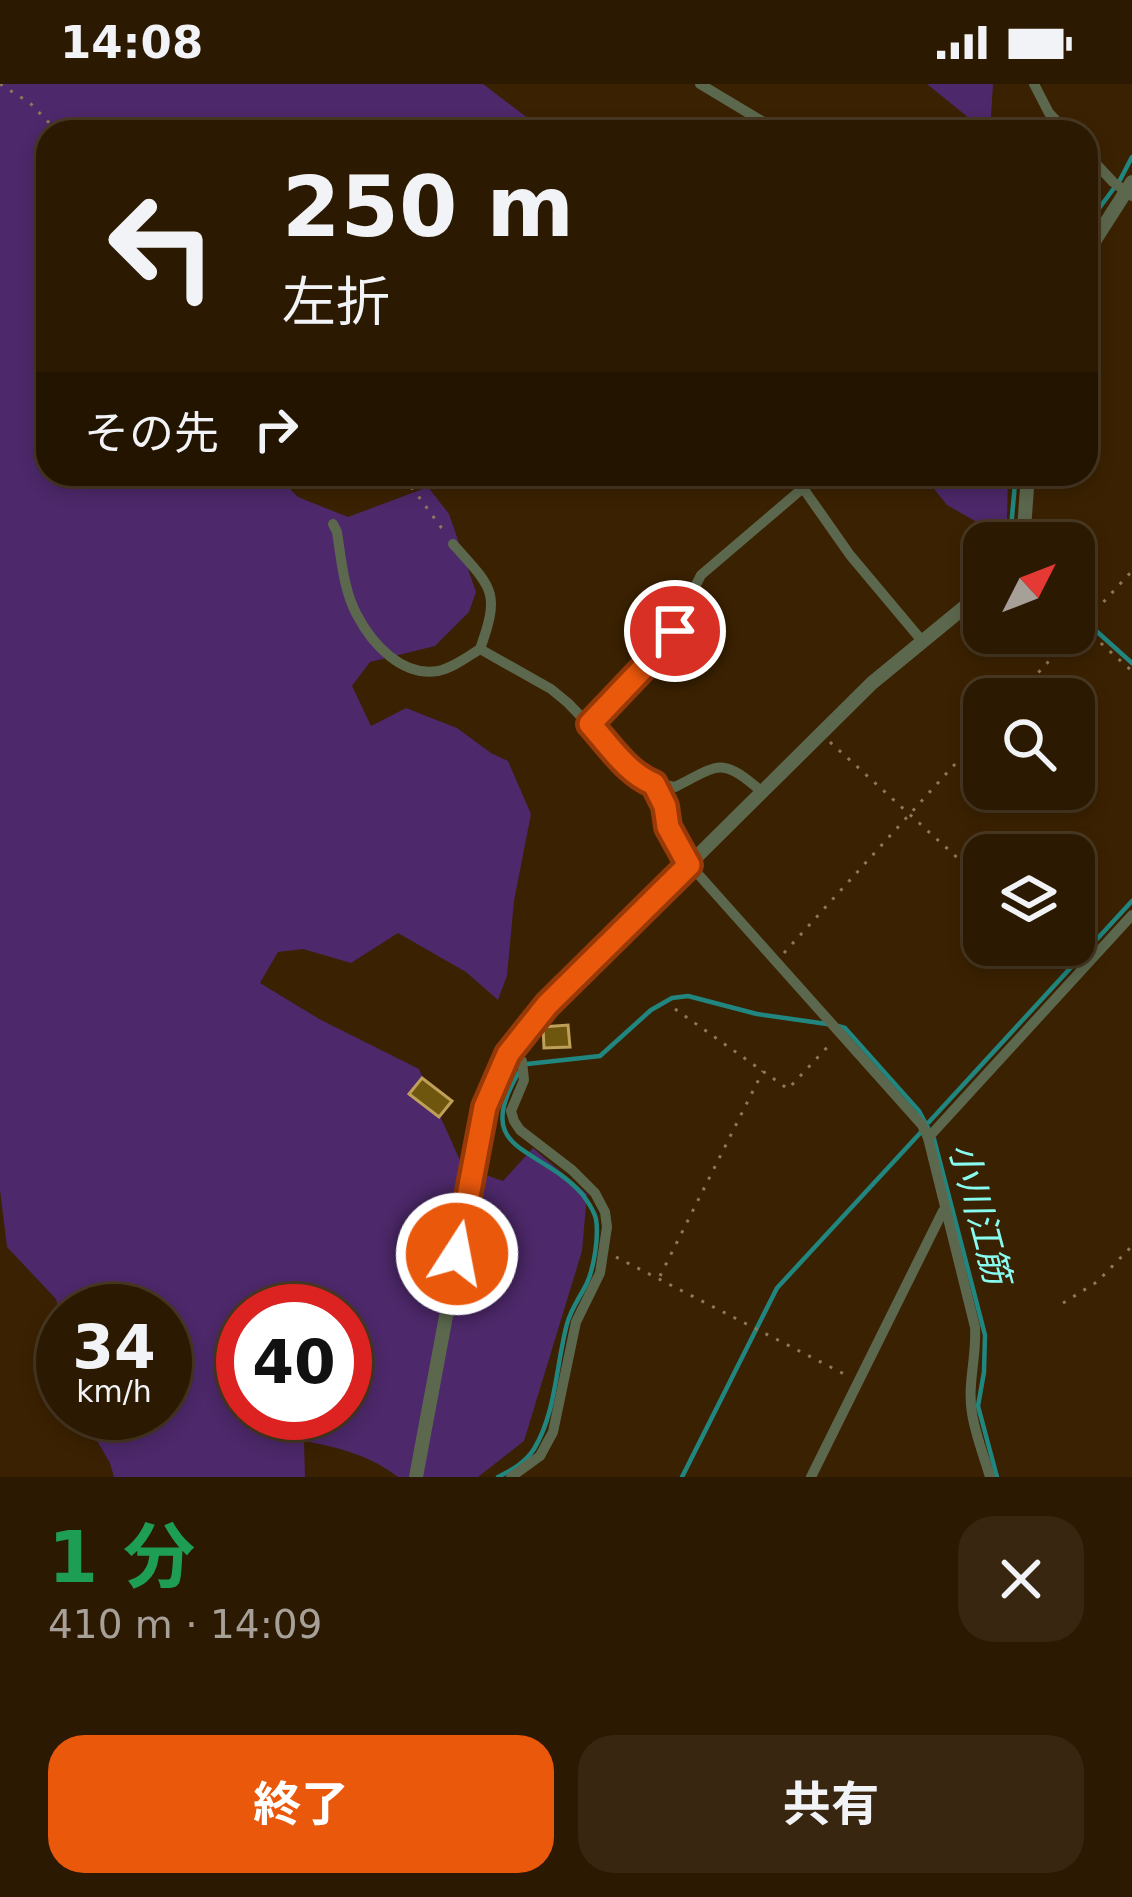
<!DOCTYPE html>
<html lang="ja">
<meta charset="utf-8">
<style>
body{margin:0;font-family:"DejaVu Sans","Noto Sans JP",sans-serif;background:#382610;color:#f1f3f6;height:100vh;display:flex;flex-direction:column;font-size:45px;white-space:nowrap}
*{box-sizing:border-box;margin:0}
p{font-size:39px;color:#a6a099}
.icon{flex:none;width:66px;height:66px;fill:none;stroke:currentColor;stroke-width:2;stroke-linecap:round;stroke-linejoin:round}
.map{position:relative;height:1393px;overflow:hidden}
.drawer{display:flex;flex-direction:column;background:#2c1901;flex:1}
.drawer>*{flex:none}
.hud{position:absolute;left:36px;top:36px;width:1062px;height:366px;border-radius:36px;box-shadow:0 6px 18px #0003,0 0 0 3px #483823;background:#2c1901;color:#f1f3f6;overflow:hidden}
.needle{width:78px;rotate:48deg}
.controls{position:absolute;left:963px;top:438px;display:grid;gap:24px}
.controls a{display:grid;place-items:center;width:132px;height:132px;border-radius:24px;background:#2c1901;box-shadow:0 6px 18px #0003,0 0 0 3px #483823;font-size:60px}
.speed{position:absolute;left:36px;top:1200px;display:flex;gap:24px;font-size:60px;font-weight:700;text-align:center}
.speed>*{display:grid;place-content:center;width:156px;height:156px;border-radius:50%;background:#2c1901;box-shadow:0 6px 18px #0003,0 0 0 3px #483823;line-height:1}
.speed small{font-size:30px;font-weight:400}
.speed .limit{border:18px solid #d22;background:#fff;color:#111}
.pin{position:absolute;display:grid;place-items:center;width:102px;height:102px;color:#fff;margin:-51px;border:6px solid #fff;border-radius:50%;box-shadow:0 3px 12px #0007}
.me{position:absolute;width:132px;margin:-66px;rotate:11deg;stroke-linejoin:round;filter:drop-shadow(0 0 9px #0008)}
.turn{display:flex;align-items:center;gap:42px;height:252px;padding:0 48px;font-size:54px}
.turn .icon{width:156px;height:156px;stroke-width:2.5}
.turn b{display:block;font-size:84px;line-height:102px}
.then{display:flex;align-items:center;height:114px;padding:0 48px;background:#0003;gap:24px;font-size:45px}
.round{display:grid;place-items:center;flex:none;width:126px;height:126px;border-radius:36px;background:#382610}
.summary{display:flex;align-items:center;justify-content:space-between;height:204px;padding:0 48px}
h1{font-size:72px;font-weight:700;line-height:90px;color:#1e9e55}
.button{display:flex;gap:24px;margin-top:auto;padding:24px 48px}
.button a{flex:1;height:138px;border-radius:36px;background:#ea580c;color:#fff;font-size:48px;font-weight:700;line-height:138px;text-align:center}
.button a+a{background:#382610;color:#f1f3f6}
.status{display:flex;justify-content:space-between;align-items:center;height:84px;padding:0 60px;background:#2c1901;direction:ltr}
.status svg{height:33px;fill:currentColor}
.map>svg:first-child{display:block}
.green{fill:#4d286a;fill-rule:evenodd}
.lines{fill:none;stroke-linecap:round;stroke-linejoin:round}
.stream{stroke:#21867f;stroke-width:4.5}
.building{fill:#6f560f;stroke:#bea058;stroke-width:3}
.path{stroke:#917759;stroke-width:3;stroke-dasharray:3 9;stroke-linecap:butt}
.minor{stroke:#5c684d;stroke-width:10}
.tertiary{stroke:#5c684d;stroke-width:14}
.route-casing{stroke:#983908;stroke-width:30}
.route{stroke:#ea580c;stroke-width:21}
.labels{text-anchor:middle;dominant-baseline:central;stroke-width:10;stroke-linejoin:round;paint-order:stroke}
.water-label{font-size:36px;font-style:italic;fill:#88fcf1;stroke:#3a2101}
</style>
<div class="status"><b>14:08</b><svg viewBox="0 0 49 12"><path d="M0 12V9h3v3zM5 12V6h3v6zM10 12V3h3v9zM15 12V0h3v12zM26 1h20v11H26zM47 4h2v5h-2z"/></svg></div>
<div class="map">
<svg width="1132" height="1393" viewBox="0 0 1132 1393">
<rect width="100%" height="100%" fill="#3a2101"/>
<g class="green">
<path d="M 0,0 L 483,0 L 529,35 L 535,48 L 48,48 L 48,390 L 275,390 L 298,413 L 348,433 L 428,403 L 449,430 L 476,508 L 469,528 L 435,562 L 370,578 L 352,602 L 371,642 L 406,624 L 457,644 L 491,669 L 508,677 L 531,730 L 514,817 L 507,892 L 498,916 L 466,888 L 398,849 L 351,879 L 303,865 L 278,868 L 260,899 L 321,936 L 419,985 L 463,1083 L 503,1097 L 533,1064 L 587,1110 L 582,1167 L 524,1357 L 478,1393 L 398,1393 C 371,1372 338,1363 304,1357 L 305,1393 L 114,1393 L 110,1379 L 81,1329 L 165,1329 L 165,1227 L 63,1227 L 63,1242 L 56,1215 L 7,1163 L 0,1106 ZM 243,1227 L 345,1227 L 345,1329 L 243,1329 Z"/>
<polygon points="927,0 993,0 990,48 986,48"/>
<polygon points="922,390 1008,390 1007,438 994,448 947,421"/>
</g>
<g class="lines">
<g class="stream">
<polyline points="1086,142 1120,96 1132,73"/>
<path d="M 1013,459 C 1008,445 1016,409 1015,390"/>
<polyline points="1074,527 1132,579"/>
<polyline points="838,942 845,944 919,1027 934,1055 985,1251 984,1288 978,1322 997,1393"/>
<polyline points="527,980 600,972 651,926 672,914 688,912 757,930 827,940"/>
<polyline points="929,1038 1132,817"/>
<path d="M 498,1393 C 512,1386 525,1379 534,1365 C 556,1329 556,1281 567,1240 C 571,1225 580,1213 587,1199 C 594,1183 599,1153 596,1135 C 594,1126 588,1118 583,1111 C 540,1061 470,1070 519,988"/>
<polyline points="682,1393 777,1204 922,1047"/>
</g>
</g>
<g class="building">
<polygon points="568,941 570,963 544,964 543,943"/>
<polygon points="422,994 452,1017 439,1033 409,1010"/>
</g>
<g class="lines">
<g class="path">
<polyline points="0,0 30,19 58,48"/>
<polyline points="391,390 413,405 446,450"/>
<polyline points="1074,535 1132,587"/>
<polyline points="1014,615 1132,487"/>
<polyline points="830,658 984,798"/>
<polyline points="1053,861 1074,880"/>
<polyline points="784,869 984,648"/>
<polyline points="675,925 788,1005 832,958"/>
<polyline points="616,1173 848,1292"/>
<polyline points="660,1192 763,987"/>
<polyline points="1063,1219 1097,1198 1132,1162"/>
</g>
<g class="minor">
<polyline points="700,0 780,48"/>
<polyline points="1034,0 1049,29 1067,48"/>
<polyline points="1086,69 1113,98 1132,112"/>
<path d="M 333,440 L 337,448 C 341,474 344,508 357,531 C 372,560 402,593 438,587 C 453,584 467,573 480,565"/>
<path d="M 453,460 C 492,504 501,507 480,565 L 551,605 L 568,619 L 641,695 L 675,703 C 720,680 721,673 761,707"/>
<polyline points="590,640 667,558 701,491 803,404 850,471 923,558"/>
<polyline points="654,700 665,723 668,743 690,781 922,1041 928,1054"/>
<polyline points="508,970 522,977 524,996 511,1027 514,1037 520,1046 572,1086 595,1109 605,1128 607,1143 600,1189 576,1238 553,1348 540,1372 511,1393"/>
<polyline points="811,1393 943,1127"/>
<path d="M 990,1393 C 984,1372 975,1350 972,1329 C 967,1300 977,1272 975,1243 L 928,1054 L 1132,831"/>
</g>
<g class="tertiary">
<polyline points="1086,170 1132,98"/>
<polyline points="1023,459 1028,390"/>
<polyline points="416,1393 485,1023 508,970 547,921 872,599 984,507"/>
</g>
</g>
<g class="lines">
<g class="route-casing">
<path id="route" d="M 457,1170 L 485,1023 L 508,970 L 547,921 L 689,781 L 668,743 L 665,722 L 654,700 C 627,689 609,661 590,640 L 667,559 L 675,547"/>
</g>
<use href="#route" class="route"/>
</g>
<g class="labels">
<g class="water-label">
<text transform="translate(980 1129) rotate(75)">小川江筋</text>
</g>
</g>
</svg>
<div class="controls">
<a><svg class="needle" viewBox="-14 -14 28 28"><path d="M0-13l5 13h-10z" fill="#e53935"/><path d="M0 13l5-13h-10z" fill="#a6a099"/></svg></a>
<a><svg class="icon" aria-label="search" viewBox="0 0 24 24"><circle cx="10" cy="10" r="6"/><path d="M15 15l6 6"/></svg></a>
<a><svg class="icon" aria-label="layers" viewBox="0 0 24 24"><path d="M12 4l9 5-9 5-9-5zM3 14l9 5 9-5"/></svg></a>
</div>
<div class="speed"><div>34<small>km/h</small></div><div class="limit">40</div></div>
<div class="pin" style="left:675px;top:547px;background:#d93025"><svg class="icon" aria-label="arrive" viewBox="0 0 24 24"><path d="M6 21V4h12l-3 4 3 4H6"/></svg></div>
<svg class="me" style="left:457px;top:1170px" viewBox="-20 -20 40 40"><circle r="17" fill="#ea580c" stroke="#fff" stroke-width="3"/><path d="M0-11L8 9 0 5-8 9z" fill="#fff"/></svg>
<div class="hud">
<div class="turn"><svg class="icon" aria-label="left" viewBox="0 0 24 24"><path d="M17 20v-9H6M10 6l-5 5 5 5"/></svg><div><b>250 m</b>左折</div></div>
<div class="then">その先<svg class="icon" aria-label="right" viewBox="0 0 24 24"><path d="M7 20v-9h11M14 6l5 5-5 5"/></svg></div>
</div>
</div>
<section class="drawer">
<div class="summary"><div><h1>1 分</h1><p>410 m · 14:09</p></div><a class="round"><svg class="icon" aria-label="close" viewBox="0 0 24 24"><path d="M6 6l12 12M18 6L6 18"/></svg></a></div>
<div class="button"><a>終了</a><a>共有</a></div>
</section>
